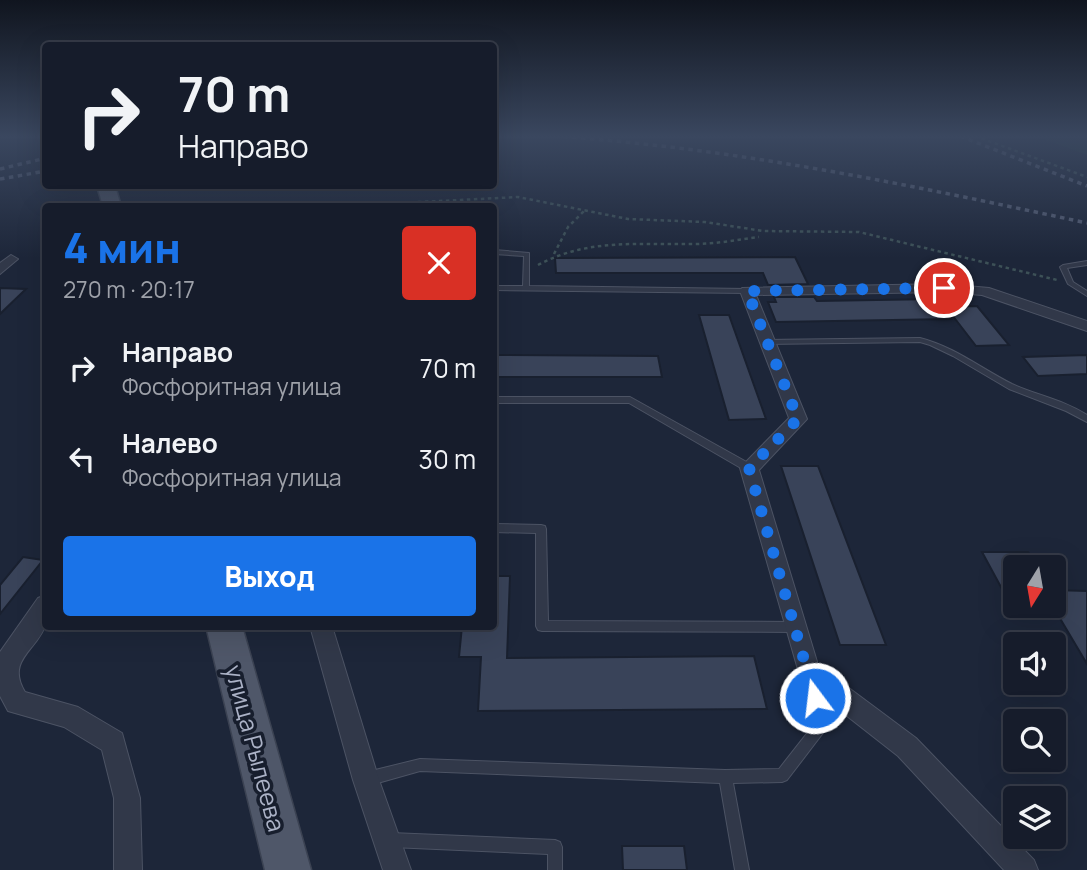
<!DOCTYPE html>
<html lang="ru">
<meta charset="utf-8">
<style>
body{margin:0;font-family:Manrope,sans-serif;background:#232937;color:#f1f3f6;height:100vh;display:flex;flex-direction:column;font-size:26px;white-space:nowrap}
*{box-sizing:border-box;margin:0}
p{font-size:23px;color:#9ea1a9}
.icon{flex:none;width:38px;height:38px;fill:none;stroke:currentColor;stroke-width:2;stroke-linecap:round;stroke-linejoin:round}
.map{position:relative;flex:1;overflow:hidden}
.panel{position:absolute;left:42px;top:203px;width:455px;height:427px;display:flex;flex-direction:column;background:#161c2b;border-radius:7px;box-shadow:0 7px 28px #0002,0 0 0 2px #353a47}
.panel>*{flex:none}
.top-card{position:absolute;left:42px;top:42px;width:455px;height:147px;border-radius:7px;box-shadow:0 7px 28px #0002,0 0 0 2px #353a47;background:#161c2b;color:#f1f3f6;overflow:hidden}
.needle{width:46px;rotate:191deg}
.tools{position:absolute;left:1003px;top:555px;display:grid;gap:14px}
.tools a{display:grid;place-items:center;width:63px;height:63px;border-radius:7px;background:#161c2b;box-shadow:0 7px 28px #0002,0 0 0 2px #353a47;font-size:35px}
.pin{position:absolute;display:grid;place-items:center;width:60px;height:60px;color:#fff;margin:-30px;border:4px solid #fff;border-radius:50%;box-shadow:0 2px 7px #0007}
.me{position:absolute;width:77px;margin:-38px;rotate:345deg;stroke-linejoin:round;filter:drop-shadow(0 0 5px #0008)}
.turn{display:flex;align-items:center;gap:24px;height:147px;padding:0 21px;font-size:32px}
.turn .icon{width:91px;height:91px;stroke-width:2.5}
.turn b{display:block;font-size:49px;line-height:60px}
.round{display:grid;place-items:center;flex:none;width:74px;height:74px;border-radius:7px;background:#232937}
.head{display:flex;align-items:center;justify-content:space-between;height:119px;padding:0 21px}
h1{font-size:42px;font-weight:800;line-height:52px;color:#1a73e8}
.button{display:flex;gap:14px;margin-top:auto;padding:14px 21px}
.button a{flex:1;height:80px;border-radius:7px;background:#1a73e8;color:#fff;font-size:28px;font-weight:800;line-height:80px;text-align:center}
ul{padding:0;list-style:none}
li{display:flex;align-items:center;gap:21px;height:91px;padding:0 21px}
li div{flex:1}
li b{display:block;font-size:26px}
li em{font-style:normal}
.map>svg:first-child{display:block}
.green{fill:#1f343a}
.building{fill:#394359;stroke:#19202f;stroke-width:2}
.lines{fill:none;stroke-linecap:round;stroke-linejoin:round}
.service-casing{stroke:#4c5364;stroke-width:2}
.minor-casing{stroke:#4c5364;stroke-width:2}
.primary-casing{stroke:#3b4252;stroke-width:3}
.path{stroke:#3d5157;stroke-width:2.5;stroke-dasharray:3.5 3.5;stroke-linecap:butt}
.service{fill:#313849;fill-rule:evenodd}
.minor{fill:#313849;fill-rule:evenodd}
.primary{fill:#4f5769;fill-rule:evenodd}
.rail{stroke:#525b71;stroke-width:3.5;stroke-dasharray:4.5 4.5;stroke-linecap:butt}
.route{stroke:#1a73e8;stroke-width:12;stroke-dasharray:0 21.6}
.labels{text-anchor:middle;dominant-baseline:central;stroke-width:7;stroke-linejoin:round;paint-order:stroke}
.near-street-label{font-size:24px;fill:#abb2c6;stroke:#171e2d}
</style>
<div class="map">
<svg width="1087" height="870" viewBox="0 0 1087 870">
<rect width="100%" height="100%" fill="#1d2639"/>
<polygon class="green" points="1036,136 1087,136 1087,155"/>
<g class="building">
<polygon points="795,257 808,284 768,285 763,273 556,273 555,258"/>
<polygon points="0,288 26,289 0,314"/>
<polygon points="774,297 814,297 817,301 936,299 951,319 776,322 768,302 776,302"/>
<polygon points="977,306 1009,345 976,346 946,307"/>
<polygon points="699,315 729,315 766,419 729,420"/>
<polygon points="494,355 658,356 662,377 494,377"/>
<polygon points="1087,355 1087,374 1038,376 1023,357"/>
<polygon points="781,466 818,466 886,645 840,645"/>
<polygon points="982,552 1028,552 1037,567 1015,567 1015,613"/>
<polygon points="23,557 43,560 0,614 0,585"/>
<polygon points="494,576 510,576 507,658 754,656 767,709 478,711 481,657 459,657 462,626 494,626"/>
<polygon points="1054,590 1087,591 1087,664 1058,615 1054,615"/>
<polygon points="622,846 684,846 687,870 623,870"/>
</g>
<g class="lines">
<g class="service-casing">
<g id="service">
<polygon points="494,250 529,253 529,286 747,289 750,291 747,293 494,290 494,286 523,286 524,256 494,254"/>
<polygon points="1087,261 1087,265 1067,268 1073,282 1087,291 1087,296 1068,284 1060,267 1063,265"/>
<path d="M 920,338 C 955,347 980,368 1012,384 C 1036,395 1064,400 1087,415 L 1087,422 L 1066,411 L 1009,389 L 953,356 L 930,345 L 920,342 L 765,344 L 761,342 L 765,340 Z"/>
<polygon points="494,397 630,397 752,465 754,468 752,471 746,471 629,403 494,403"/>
<polygon points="494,524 541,525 545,526 546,529 548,621 796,622 800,623 802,627 800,631 796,632 542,631 538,630 536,626 536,533 494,532"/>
<polygon points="811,675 815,677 817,681 828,725 826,729 787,780 782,782 733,783 749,870 735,870 720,783 420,771 367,786 362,784 360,779 362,774 367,772 420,759 725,770 779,769 815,723 805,681 807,677"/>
<polygon points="391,833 555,840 560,842 562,847 562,870 548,870 548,854 391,847 386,845 384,840 386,835"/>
</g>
</g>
<g class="minor-casing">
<g id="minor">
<polygon points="11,255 18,259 0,274 0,263"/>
<polygon points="944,284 989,288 1087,321 1087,331 982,295 944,292 756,295 807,419 759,470 818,665 916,738 1034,860 1038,870 1004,870 898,756 801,680 740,468 789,418 740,291 742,288"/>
<path d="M 46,595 C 46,603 47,615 46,623 C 39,650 5,659 25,692 L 78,707 L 122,733 L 140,798 L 142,870 L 114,870 L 114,798 L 102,750 L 64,727 L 8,711 L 0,696 L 0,652 L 38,598 Z"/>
<polygon points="310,626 332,626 379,780 411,870 383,870 353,780"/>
</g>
</g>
<g class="primary-casing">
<g id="primary">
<polygon points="97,186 115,186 121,206 103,206"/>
<polygon points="206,626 242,626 311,870 265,870"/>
</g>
</g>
<g class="path">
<polyline points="975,136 1087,177"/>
<polyline points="341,206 518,197 628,219 705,222 763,231 859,232 1057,280"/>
<polyline points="554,254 568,227 584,211"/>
<path d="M 538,265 C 588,238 639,245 693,244 C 716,244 737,240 759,237"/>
</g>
<use href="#service" class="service"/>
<use href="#minor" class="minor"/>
<use href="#primary" class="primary"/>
<g class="rail">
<path d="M 554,136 C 735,148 910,185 1087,223"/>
<polyline points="960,136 1087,186"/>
<polyline points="0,169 46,158"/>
<polyline points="0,179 46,171"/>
</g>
</g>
<linearGradient id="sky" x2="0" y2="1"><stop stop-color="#10151f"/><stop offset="0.53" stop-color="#3a475f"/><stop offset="1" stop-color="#3a475f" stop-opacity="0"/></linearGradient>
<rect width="1087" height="258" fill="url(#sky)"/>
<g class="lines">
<polyline class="route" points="815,698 749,468 798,419 747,291 944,288"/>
</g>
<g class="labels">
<g class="near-street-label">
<text transform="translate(256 748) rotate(75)">улица Рылеева</text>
</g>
</g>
</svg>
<div class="tools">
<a><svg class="needle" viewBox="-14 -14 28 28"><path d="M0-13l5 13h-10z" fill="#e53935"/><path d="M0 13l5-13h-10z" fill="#9ea1a9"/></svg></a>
<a><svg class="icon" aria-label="sound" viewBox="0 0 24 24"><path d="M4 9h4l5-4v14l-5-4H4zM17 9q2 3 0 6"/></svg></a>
<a><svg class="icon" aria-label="search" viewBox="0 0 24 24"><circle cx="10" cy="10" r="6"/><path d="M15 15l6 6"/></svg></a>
<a><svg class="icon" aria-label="layers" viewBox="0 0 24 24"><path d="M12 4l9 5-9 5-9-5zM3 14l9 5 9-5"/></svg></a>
</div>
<div class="pin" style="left:944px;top:288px;background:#d93025"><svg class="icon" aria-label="arrive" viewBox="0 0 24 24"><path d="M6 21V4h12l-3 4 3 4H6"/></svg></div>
<svg class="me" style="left:815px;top:698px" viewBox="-20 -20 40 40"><circle r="17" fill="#1a73e8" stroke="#fff" stroke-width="3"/><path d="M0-11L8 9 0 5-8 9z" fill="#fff"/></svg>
<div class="top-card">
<div class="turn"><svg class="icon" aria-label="right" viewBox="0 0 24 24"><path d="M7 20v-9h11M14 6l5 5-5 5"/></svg><div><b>70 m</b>Направо</div></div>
</div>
<section class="panel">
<div class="head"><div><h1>4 мин</h1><p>270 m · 20:17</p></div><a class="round" style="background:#d93025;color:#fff"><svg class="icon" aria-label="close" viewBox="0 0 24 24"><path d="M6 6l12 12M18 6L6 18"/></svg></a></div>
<ul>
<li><svg class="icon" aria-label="right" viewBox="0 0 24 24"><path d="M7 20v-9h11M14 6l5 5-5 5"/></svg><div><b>Направо</b><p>Фосфоритная улица</p></div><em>70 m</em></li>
<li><svg class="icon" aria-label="left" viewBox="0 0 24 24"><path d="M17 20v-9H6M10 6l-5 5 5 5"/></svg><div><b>Налево</b><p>Фосфоритная улица</p></div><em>30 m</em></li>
</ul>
<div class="button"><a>Выход</a></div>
</section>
</div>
